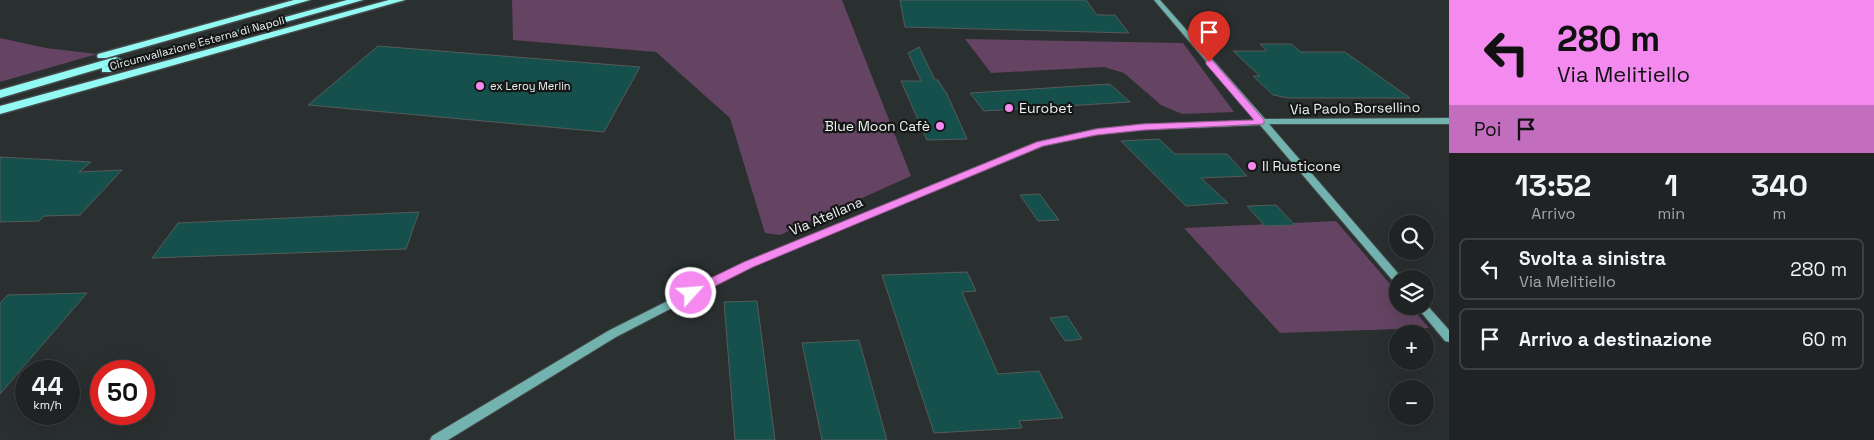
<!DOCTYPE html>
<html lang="it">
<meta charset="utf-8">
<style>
body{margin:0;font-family:"Space Grotesk",sans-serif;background:#282b2b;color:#f1f3f6;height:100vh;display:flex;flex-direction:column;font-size:19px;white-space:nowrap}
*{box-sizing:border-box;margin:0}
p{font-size:16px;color:#a2a4a6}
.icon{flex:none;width:28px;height:28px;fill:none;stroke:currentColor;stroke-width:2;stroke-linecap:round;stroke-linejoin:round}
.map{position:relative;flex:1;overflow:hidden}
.drawer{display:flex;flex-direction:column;background:#202323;width:425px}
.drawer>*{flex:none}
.hud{background:#f489ef;color:#111;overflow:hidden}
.fabs{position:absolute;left:1389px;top:215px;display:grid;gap:10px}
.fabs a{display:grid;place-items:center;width:45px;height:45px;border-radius:50%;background:#202323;box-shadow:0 5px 20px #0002,0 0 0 1px #3d4041;font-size:25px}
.speed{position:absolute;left:15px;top:360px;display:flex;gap:10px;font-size:25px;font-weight:700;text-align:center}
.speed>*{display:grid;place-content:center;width:65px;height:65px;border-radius:50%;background:#202323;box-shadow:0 5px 20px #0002,0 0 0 1px #3d4041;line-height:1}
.speed small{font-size:12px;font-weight:400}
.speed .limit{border:8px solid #d22;background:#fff;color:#111}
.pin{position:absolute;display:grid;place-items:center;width:42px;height:42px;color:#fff;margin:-51px -21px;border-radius:50% 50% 50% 0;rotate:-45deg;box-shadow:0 0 5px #0007}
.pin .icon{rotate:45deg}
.me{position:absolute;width:55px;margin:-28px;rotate:64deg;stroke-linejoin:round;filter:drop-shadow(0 0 4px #0008)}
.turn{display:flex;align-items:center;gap:18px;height:105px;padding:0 25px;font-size:22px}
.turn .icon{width:65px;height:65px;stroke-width:2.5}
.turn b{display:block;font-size:35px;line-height:42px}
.then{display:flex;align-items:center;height:48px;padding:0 25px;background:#0003;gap:10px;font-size:19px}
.eta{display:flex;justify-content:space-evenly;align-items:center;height:85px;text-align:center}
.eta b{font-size:30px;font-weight:800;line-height:35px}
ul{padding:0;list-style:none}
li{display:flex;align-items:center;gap:15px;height:62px;margin:0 10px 8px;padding:0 15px;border:2px solid #3d4041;border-radius:8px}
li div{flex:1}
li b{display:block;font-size:19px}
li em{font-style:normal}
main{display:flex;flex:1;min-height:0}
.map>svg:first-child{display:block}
.green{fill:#644462}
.building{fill:#16504d;stroke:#555b5a}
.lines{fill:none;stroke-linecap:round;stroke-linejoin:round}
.secondary-casing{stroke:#464a4a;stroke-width:2}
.highway-casing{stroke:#464a4a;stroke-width:3}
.secondary{fill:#73b3af;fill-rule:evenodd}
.highway{fill:#93f9f3;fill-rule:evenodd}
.route{fill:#f489ef;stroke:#9f599b}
.poi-dot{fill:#f489ef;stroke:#151717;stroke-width:2}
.labels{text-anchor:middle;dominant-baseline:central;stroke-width:4.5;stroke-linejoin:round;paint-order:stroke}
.far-street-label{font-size:11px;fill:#eff2f2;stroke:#151717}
.far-poi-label{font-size:11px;fill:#eff2f2;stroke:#151717;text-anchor:start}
.poi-label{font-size:14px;fill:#eff2f2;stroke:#151717;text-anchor:start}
.street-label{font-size:14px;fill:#eff2f2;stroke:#151717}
</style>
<main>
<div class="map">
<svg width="1449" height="440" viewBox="0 0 1449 440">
<rect width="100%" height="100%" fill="#2a2f2f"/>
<g class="green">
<polygon points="512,0 842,0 911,176 780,235 765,233 730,118 656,52 513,40"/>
<polygon points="0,38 46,48 97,54 0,82"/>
<polygon points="965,39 1183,43 1234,112 1182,114 1161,105 1124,73 1104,67 991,73"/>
<polygon points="1336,221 1397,292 1398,306 1410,306 1429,328 1280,333 1184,228"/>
</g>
<g class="building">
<polygon points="900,0 1086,0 1097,15 1115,15 1129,33 905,27"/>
<polygon points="1260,44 1291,44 1301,52 1345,52 1410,98 1288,98 1273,95 1253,76 1260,76 1233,51 1267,51"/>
<polygon points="378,46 640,67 604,132 308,105"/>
<polygon points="919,47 935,80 938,80 947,94 967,139 927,140 901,81 921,81 908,53"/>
<polygon points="1110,84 1130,102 984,111 970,93"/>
<polygon points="1159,139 1175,154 1227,154 1247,176 1201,178 1228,203 1186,206 1121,141"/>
<polygon points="0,157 91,162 79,172 122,170 80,215 44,216 39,221 0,222"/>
<polygon points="1040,194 1049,207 1059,220 1038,221 1020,195"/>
<polygon points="1276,205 1295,225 1265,226 1247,206"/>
<polygon points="419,212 406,249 152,258 178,223"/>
<polygon points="967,272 976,291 962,292 998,374 1039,371 1063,418 1019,421 1022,428 934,433 882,275"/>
<polygon points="87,293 0,394 0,303 8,295"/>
<polygon points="757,301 775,440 735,440 724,302"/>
<polygon points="1067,316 1082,339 1065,341 1050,318"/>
<polygon points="859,340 887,440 822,440 802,343"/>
</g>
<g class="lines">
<g class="secondary-casing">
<g id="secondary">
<polygon points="1154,0 1160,0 1265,119 1449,118 1449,124 1269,124 1403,279 1398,279 1398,282 1394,282 1260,125 1143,130 1096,135 1043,146 753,266 616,337 448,440 430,440 432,436 608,331 745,262 1037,142 1096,129 1143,124 1256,120"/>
<polygon points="1425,303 1449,330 1449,342 1445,341 1416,306 1425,306"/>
</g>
</g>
<g class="highway-casing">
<g id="highway">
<polygon points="294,0 310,0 106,58 98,58 97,56 98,54"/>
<polygon points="347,0 363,0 110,72 102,72 102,68 0,98 0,90 112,58 116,57 122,60 104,67"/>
<polygon points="389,0 405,0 0,114 0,106"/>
</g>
</g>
<use href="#secondary" class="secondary"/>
<use href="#highway" class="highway"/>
</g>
<polygon class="route" points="1206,60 1212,60 1264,120 1264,124 1143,130 1096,135 1043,146 753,267 691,298 684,293 686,290 744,262 1037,142 1096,129 1143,124 1254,120 1206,64"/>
<g class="poi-dot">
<circle cx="480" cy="86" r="5"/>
<circle cx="1009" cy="108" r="5"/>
<circle cx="940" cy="126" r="5"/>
<circle cx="1252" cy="166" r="5"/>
</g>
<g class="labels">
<g class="far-street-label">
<text transform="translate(197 43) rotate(-15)">Circumvallazione Esterna di Napoli</text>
</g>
<g class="far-poi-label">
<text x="490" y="86">ex Leroy Merlin</text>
</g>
<g class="poi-label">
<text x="1019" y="108">Eurobet</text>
<text x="930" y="126" text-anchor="end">Blue Moon Cafè</text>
<text x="1262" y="166">Il Rusticone</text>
</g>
<g class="street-label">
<text transform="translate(1355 108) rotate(-1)">Via Paolo Borsellino</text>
<text transform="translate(826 216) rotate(-23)">Via Atellana</text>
</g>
</g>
</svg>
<div class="fabs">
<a><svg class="icon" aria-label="search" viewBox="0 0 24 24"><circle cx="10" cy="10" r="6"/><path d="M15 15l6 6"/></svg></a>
<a><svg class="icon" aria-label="layers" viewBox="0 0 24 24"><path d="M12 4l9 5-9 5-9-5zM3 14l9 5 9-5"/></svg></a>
<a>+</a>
<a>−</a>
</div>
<div class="speed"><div>44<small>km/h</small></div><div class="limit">50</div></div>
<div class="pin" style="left:1209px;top:62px;background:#d93025"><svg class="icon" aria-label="arrive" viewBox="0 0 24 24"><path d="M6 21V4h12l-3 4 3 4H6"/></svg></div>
<svg class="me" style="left:691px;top:293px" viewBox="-20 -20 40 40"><circle r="17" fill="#f489ef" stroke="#fff" stroke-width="3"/><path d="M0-11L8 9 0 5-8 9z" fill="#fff"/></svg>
</div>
<section class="drawer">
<div class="hud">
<div class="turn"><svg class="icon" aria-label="left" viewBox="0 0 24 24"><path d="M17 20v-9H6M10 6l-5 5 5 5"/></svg><div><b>280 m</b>Via Melitiello</div></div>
<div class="then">Poi<svg class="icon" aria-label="arrive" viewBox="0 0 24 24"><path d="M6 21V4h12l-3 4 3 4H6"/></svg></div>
</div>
<div class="eta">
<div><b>13:52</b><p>Arrivo</p></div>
<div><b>1</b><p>min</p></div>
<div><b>340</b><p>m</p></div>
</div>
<ul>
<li><svg class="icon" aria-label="left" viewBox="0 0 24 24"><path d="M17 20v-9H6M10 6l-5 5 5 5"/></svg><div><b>Svolta a sinistra</b><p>Via Melitiello</p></div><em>280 m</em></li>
<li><svg class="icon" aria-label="arrive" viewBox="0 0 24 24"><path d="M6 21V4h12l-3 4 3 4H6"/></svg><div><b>Arrivo a destinazione</b></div><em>60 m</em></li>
</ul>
</section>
</main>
